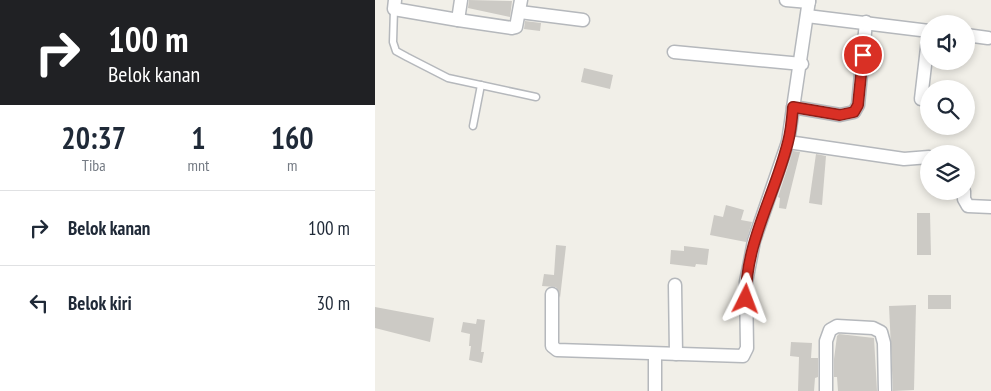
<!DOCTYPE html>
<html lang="id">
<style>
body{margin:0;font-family:"PT Sans Narrow",sans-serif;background:#f2f2f3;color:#1f2937;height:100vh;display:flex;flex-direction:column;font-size:19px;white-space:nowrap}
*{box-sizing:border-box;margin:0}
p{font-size:16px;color:#747a83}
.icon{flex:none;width:28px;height:28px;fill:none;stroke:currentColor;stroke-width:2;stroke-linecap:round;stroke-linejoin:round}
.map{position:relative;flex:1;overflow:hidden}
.panel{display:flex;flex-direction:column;background:#fff;width:375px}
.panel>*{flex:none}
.banner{background:#202124;color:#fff;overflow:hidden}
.tools{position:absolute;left:545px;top:15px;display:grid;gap:10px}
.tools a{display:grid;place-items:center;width:55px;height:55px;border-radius:50%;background:#fff;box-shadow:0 2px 8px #0003;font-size:25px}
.pin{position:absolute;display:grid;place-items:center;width:42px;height:42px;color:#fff;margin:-21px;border:2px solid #fff;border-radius:50%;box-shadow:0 1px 5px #0007}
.me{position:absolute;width:55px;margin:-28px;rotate:3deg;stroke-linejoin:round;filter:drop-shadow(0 0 4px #0008)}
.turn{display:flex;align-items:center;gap:18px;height:105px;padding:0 25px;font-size:22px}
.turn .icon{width:65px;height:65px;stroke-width:2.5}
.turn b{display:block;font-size:35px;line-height:42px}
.eta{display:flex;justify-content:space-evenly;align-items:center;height:85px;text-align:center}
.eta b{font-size:30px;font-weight:700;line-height:35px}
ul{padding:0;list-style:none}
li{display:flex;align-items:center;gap:15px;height:75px;padding:0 25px;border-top:1px solid #e0e1e3}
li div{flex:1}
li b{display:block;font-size:19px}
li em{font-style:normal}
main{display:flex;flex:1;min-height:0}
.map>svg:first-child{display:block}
.building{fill:#cccac5}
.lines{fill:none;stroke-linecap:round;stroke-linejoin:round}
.service-casing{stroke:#b5b8bc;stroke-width:9}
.minor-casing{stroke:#b5b8bc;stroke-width:15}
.service{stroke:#fff;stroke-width:6}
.minor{stroke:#fff;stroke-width:12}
.route-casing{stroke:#8d1f18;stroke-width:12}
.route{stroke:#d93025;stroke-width:9}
</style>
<main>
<section class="panel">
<div class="banner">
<div class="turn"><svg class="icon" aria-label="right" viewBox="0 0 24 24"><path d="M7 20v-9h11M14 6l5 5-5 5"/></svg><div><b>100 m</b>Belok kanan</div></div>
</div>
<div class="eta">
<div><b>20:37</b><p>Tiba</p></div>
<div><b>1</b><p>mnt</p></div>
<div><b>160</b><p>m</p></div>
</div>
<ul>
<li><svg class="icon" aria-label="right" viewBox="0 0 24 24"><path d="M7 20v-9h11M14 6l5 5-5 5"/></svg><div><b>Belok kanan</b></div><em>100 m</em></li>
<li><svg class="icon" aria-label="left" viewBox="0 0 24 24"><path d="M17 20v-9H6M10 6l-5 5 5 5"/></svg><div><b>Belok kiri</b></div><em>30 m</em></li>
</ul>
</section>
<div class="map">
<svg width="616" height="391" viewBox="0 0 616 391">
<rect width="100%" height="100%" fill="#f1efe8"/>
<g class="building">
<polygon points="94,0 137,1 135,17 93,8"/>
<polygon points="150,21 166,23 165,31 149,29"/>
<polygon points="209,68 238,75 235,89 206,82"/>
<polygon points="418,151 425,152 411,209 404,208 405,198 403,197"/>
<polygon points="441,154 451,156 447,205 434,203"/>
<polygon points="351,205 369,210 366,220 377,222 371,242 335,235 339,215 348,217"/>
<polygon points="542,213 555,213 556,255 542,255"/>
<polygon points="181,245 191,246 185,298 181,287 167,286 169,274 179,275"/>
<polygon points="309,246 334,249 332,265 321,264 320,267 295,264 296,250 309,251"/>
<rect x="553" y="295" width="23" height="14"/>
<polygon points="541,305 539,390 518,391 514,306"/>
<polygon points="0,307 59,318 55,342 0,328"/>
<polygon points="102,319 110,320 106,352 109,352 107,363 94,360 96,346 94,346 95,334 86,332 88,322 101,324"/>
<polygon points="464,334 499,338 502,391 463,391 462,377 459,377 459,359 462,336"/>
<polygon points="416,342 437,343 436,358 443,358 443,377 440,378 439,391 423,391 424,357 415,356"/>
</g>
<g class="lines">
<g class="service-casing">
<g id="service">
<polyline points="19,9 18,42 21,51 32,57 73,78 161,97"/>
<polyline points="98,126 106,85"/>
</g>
</g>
<g class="minor-casing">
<g id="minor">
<polyline points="20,0 19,9 83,20 86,0"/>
<polyline points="411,0 434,2"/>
<polyline points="145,12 208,20"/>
<polyline points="432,16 554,31"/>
<polyline points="83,20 137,28 141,27 146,0"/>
<polyline points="591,35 613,38"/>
<polyline points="299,52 427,64"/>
<polyline points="546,99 554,31"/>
<polyline points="418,107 465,115 479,112 483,105 491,22"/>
<polyline points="413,142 529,159 554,157"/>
<polyline points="589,191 589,199 593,206 616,207"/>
<polyline points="300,285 301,354"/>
<polyline points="177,294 177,346 182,350 368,356 372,348 371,282 379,241 413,142 434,0"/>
<polyline points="280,354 280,391"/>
<polyline points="451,391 451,341 455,330 462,326 498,328 506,332 509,343 510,391"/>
</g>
</g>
<use href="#service" class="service"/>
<use href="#minor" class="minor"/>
</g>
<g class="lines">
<g class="route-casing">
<path id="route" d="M 371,299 C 370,243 400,195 413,142 C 416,131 417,119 418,107 L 465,115 L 479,112 L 483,105 L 488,55"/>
</g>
<use href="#route" class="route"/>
</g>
</svg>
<div class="tools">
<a><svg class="icon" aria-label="sound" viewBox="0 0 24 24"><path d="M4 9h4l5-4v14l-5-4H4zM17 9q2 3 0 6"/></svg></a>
<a><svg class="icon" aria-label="search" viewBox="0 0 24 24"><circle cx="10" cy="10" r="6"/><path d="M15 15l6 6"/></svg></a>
<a><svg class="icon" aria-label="layers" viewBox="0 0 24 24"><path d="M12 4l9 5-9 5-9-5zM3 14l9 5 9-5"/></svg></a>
</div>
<div class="pin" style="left:488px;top:55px;background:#d93025"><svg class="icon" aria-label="arrive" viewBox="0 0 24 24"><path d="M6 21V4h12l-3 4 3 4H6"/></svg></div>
<svg class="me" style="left:371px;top:299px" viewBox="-20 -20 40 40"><path d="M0-17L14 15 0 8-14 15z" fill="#d93025" stroke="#fff" stroke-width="4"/></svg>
</div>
</main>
